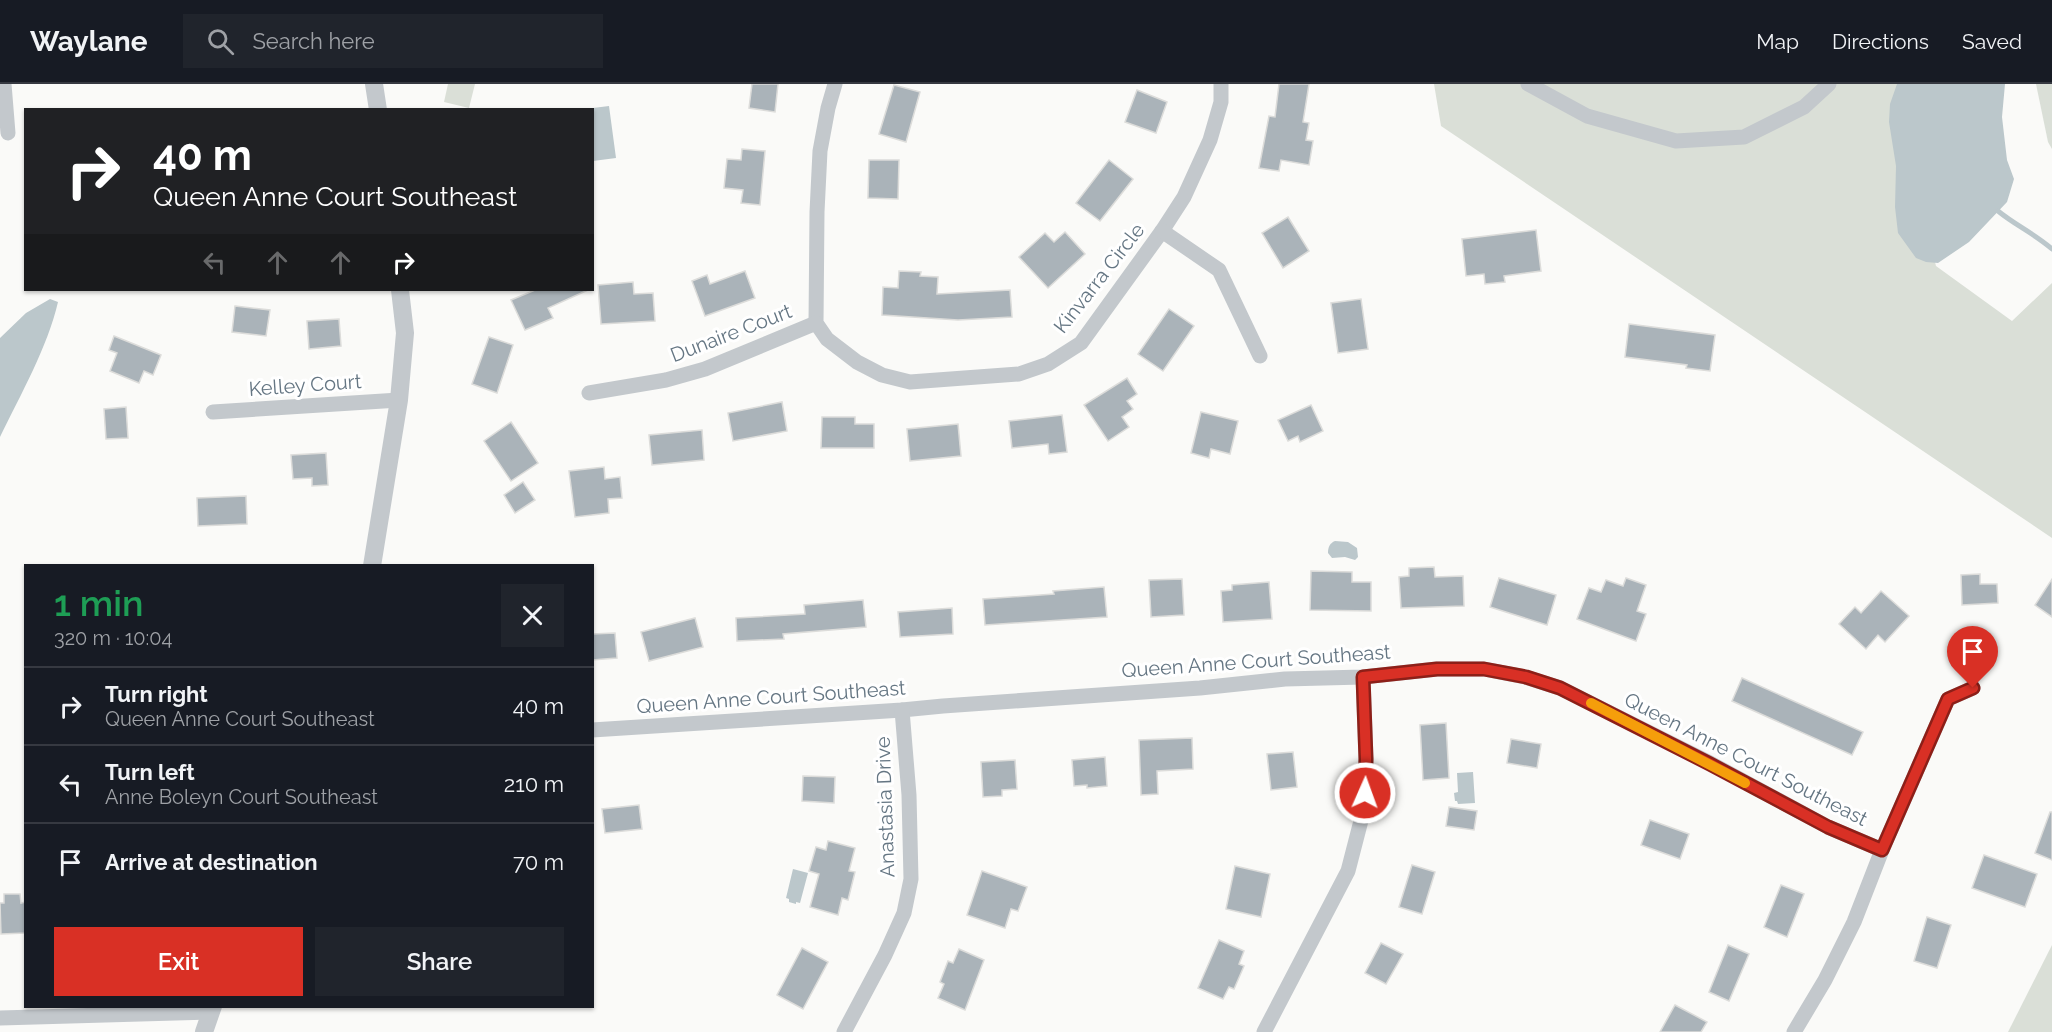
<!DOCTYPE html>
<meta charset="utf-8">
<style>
body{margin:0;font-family:Raleway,sans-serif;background:#20242c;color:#f1f3f6;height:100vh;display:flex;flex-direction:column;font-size:22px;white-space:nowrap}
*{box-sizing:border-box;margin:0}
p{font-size:20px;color:#9ea1a6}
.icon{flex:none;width:33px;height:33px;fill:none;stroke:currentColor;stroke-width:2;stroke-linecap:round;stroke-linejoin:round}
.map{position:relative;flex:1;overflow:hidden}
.sheet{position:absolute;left:24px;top:480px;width:570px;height:444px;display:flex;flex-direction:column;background:#171b24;border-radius:0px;box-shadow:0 2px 4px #0004}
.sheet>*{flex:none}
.hud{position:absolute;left:24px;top:24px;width:570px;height:183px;border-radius:0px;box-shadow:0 2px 4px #0004;background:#202124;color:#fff;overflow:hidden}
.pin{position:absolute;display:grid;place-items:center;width:51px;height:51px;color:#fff;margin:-62px -26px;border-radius:50% 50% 50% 0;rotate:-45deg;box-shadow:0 0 6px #0007}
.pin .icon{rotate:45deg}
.me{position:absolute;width:66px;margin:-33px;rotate:2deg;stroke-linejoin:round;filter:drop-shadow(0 0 4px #0008)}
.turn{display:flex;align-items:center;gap:21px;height:126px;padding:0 30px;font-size:27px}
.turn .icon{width:78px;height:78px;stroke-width:2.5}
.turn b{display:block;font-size:42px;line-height:51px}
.lanes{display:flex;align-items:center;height:57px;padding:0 30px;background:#0003;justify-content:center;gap:30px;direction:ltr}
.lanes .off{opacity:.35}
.round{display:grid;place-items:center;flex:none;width:63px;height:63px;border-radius:0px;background:#20242c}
.headline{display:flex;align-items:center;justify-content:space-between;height:102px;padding:0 30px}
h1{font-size:36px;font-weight:600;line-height:45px;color:#1e9e55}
.button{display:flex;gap:12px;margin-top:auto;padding:12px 30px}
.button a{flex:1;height:69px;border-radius:0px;background:#d93025;color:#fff;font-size:24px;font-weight:600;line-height:69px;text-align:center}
.button a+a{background:#20242c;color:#f1f3f6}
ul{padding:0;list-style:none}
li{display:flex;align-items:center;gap:18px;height:78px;padding:0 30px;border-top:2px solid #363941}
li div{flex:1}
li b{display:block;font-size:22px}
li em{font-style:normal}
header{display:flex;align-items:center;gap:36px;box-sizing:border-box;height:84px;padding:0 30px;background:#171b24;border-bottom:2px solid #363941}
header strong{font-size:28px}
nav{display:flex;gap:33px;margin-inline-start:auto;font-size:21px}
.search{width:420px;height:54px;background:#20242c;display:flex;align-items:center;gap:15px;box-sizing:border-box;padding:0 21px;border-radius:0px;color:#9ea1a6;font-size:22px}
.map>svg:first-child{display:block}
.green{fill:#dadfd7}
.water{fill:#bbc7cb}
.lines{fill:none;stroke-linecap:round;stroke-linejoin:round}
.stream{stroke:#bbc7cb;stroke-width:5}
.building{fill:#aab3b9;stroke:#dcdcda;stroke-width:1.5}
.minor{stroke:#c3c8cc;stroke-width:15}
.tertiary{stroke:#c3c8cc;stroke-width:18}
.route-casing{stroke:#8d1f18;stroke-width:15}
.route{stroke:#d93025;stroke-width:10}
.slow{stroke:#f59e0b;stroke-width:10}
.labels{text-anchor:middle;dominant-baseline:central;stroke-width:6;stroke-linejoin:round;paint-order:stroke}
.street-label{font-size:20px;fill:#657683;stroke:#fff}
</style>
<header>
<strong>Waylane</strong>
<div class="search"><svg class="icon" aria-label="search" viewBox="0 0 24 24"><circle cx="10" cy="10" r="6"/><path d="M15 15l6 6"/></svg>Search here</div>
<nav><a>Map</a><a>Directions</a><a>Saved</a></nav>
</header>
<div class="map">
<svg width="2052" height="948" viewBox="0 0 2052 948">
<rect width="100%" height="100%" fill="#fafaf8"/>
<g class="green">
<polygon points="448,0 475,0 469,24 444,18"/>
<polygon points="1434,0 1912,0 1902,42 1936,182 2012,237 2052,199 2052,454 1441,42"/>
<polygon points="2036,0 2052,0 2052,65 2048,58"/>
<polygon points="2052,861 2052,948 2008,948"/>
</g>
<g class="water">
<polygon points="1897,0 2005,0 2002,33 2007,76 2014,95 2007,118 1969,158 1938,179 1926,178 1916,174 1898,149 1895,123 1896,82 1889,38 1890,20"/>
<polygon points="609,22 616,74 593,77 592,26 585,25"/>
<path d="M 50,215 L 58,218 C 48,262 20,312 0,353 L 0,254 L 26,229 Z"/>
<path d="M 1335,457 L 1348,458 L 1357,464 L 1358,473 L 1355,476 L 1345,473 L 1332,474 L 1328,469 C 1328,463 1330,459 1335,457 Z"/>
<polygon points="1473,688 1475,719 1458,720 1457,717 1455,717 1454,709 1458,708 1457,689"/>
<polygon points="793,785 808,789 800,819 796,818 796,820 789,818 789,815 786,814"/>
</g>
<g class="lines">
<path class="stream" d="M 1998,127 C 2015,141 2035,150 2052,165"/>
</g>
<g class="building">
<polygon points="752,0 778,0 775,28 749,24"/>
<polygon points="1279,0 1309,0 1303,38 1309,39 1306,56 1313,57 1309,81 1281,76 1279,87 1259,84 1269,32 1275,33"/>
<polygon points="894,1 920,8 906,58 879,50"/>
<polygon points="1137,6 1167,18 1156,49 1125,38"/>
<polygon points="742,65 765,67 760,121 741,119 743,106 724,104 727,75 741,76"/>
<polygon points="869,76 899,76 898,115 868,114"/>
<polygon points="1109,76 1133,95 1100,137 1076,119"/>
<polygon points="1288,133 1309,167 1283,184 1262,149"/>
<polygon points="1536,146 1541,187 1504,192 1505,198 1485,200 1484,190 1466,192 1462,155"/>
<polygon points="1065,148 1085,170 1048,204 1019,173 1045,149 1054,158"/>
<polygon points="745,187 755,214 705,232 692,197 707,191 710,200"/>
<polygon points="899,187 921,188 920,192 938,193 937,210 1010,206 1012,233 958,236 882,231 883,203 898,204"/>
<polygon points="633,198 634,210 653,209 655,237 601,240 598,201"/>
<polygon points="535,206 588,206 548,224 553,234 525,246 511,216"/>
<polygon points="1361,215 1368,265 1338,269 1331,219"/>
<polygon points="235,222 270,226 266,252 232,248"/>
<polygon points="1169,225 1194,242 1163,287 1138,270"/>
<polygon points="339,235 341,262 309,265 307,237"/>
<polygon points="1629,240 1715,251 1710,287 1686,284 1687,281 1625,273"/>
<polygon points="114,252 161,271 153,291 144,287 139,299 110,287 117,269 109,266"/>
<polygon points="489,253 513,261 497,309 472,300"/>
<polygon points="1127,294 1137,310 1127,317 1133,325 1122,333 1129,343 1108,357 1084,321"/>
<polygon points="782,318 787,347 733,357 728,329"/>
<polygon points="1311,321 1323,347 1300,358 1298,352 1288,357 1278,336"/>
<polygon points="126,323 128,354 106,355 104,325"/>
<polygon points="1201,328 1238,337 1230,370 1211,365 1209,374 1191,369"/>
<polygon points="1062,331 1067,368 1049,370 1048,360 1012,364 1009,337"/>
<polygon points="822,333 855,333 855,340 874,340 874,364 821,364"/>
<polygon points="511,338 538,379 511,397 484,357"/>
<polygon points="958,340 961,372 910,377 907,345"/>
<polygon points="702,346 704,376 652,381 649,351"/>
<polygon points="326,369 328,401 312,402 312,394 293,395 291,371"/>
<polygon points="604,383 605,395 620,393 622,414 608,415 609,429 575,433 569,387"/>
<polygon points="523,398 535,416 515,429 504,411"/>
<polygon points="246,412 247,440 198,442 197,414"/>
<polygon points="1434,483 1435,493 1463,492 1464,522 1401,524 1399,493 1409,492 1409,484"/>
<polygon points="1311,487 1352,488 1352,498 1371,498 1371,527 1310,526"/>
<polygon points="1980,490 1980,500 1997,500 1998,519 1962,521 1961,491"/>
<polygon points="1499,494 1556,511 1547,541 1490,523"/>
<polygon points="1626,494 1646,501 1637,527 1646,530 1636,557 1577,535 1589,504 1601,508 1606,496 1623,502"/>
<polygon points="1182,495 1184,531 1151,533 1149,496"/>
<polygon points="2052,495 2052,533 2035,521"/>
<polygon points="1269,498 1272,535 1223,538 1221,507 1232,506 1232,501"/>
<polygon points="1104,503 1107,533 985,541 983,515 1054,510 1053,507"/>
<polygon points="1881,507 1909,532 1885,558 1878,551 1866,565 1839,540 1855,523 1861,529"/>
<polygon points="863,516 866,543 783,550 784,555 737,557 736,534 805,530 804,521"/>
<polygon points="952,524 953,550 900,553 898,528"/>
<polygon points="695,534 703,563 649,577 641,548"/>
<polygon points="615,549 617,574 592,576 592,550"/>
<polygon points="1742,594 1863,648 1852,671 1732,617"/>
<polygon points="1446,639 1449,694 1423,696 1420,641"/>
<polygon points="1192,654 1193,685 1157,687 1158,710 1141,711 1139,656"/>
<polygon points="1511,655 1541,660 1537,684 1507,679"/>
<polygon points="1293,668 1297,703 1271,706 1267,670"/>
<polygon points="1105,673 1107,702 1087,704 1087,701 1074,702 1072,676"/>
<polygon points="1015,676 1017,705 1002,706 1002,712 983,713 981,678"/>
<polygon points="803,692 835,693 834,719 802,717"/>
<polygon points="639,721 642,745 605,749 602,725"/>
<polygon points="1449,723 1477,727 1474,746 1446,742"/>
<polygon points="2050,728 2052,728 2052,776 2035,769"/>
<polygon points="1650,736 1689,750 1680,775 1641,761"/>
<polygon points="828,757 855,764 849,787 855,788 848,816 842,814 838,831 810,823 819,790 809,787 816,763 826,766"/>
<polygon points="1984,771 2037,790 2025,823 1972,804"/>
<polygon points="1412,781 1435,788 1422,830 1399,823"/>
<polygon points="1235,782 1270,790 1261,833 1226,825"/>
<polygon points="982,787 1027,803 1018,827 1011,825 1005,844 967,831"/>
<polygon points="1781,801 1804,810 1787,853 1764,843"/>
<polygon points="4,810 20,810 21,819 26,818 26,849 1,850 0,819 4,819"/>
<polygon points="1927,833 1951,841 1937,884 1914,877"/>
<polygon points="1219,856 1244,867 1239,880 1244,882 1234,905 1229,903 1223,915 1198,904"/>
<polygon points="1381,859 1403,870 1386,900 1365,889"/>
<polygon points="1728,861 1749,870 1729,917 1709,908"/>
<polygon points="802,864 828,878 803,925 777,911"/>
<polygon points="959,865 984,876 965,926 938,914 944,900 940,898 948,877 953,879"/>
<polygon points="1675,921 1707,938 1701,948 1660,948"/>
</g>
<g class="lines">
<g class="minor">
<polyline points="4,0 8,49"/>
<polyline points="835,0 828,24 820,67 817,128 816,239 827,255 857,278 882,291 910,298 1019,290 1048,280 1081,259 1162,147 1184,113 1210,56 1221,18 1221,0"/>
<polyline points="1528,0 1587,32 1676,57 1744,53 1804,23 1829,0"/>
<polyline points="1162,147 1219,186 1260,272"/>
<polyline points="589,309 666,296 705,285 816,239"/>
<polyline points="213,328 399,316"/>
<polyline points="592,646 902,626 943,622 1200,604 1285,595 1363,593 1437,585 1484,585 1525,593 1560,604 1710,679 1828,743 1882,766"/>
<polyline points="0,934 211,928"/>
<polyline points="844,948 885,871 904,829 911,795 909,711 902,626"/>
<polyline points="1264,948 1348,787 1364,725 1366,675 1363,593"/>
<polyline points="1794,948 1825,896 1854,838 1882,766 1948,615 1973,604"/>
</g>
<g class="tertiary">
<polyline points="374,0 378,26"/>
<polyline points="372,482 399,316 405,249 400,206"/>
<polyline points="204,948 213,922"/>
</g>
</g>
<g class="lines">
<g class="route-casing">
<polyline id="route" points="1365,709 1366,675 1363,593 1437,585 1484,585 1526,593 1560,604 1710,680 1828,743 1882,766 1948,615 1973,604"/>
</g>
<use href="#route" class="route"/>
<polyline class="slow" points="1591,619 1745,699"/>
</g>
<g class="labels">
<g class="street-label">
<text transform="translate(1099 194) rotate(-52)">Kinvarra Circle</text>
<text transform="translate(731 249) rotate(-21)">Dunaire Court</text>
<text transform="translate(305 301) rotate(-4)">Kelley Court</text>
<text transform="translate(1256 577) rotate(-4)">Queen Anne Court Southeast</text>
<text transform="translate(771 613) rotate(-4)">Queen Anne Court Southeast</text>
<text transform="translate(1746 675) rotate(27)">Queen Anne Court Southeast</text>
<text transform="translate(885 723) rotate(-92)">Anastasia Drive</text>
</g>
</g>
</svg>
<div class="pin" style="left:1973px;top:604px;background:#d93025"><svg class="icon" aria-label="arrive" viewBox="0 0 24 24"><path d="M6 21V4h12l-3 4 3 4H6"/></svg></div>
<svg class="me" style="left:1365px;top:709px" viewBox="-20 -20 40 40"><circle r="17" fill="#d93025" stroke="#fff" stroke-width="3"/><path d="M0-11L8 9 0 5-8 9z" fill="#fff"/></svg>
<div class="hud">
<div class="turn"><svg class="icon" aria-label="right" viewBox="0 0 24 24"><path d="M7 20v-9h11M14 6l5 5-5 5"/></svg><div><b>40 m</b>Queen Anne Court Southeast</div></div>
<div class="lanes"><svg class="icon off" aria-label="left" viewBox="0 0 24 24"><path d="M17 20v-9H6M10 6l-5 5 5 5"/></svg><svg class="icon off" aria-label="ahead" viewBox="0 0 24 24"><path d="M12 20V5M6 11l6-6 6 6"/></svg><svg class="icon off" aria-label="ahead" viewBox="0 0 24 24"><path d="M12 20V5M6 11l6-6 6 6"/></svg><svg class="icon" aria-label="right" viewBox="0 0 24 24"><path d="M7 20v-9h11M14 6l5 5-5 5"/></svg></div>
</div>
<section class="sheet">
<div class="headline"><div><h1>1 min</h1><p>320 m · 10:04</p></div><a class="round"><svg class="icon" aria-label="close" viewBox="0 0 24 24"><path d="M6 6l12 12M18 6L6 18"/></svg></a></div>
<ul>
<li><svg class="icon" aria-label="right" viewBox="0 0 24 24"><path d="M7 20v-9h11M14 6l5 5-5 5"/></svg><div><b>Turn right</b><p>Queen Anne Court Southeast</p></div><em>40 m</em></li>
<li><svg class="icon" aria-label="left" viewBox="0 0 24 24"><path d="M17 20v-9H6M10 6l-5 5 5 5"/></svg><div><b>Turn left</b><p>Anne Boleyn Court Southeast</p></div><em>210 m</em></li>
<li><svg class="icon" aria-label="arrive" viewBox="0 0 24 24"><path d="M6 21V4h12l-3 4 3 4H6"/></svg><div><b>Arrive at destination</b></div><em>70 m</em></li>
</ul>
<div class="button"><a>Exit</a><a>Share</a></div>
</section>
</div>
